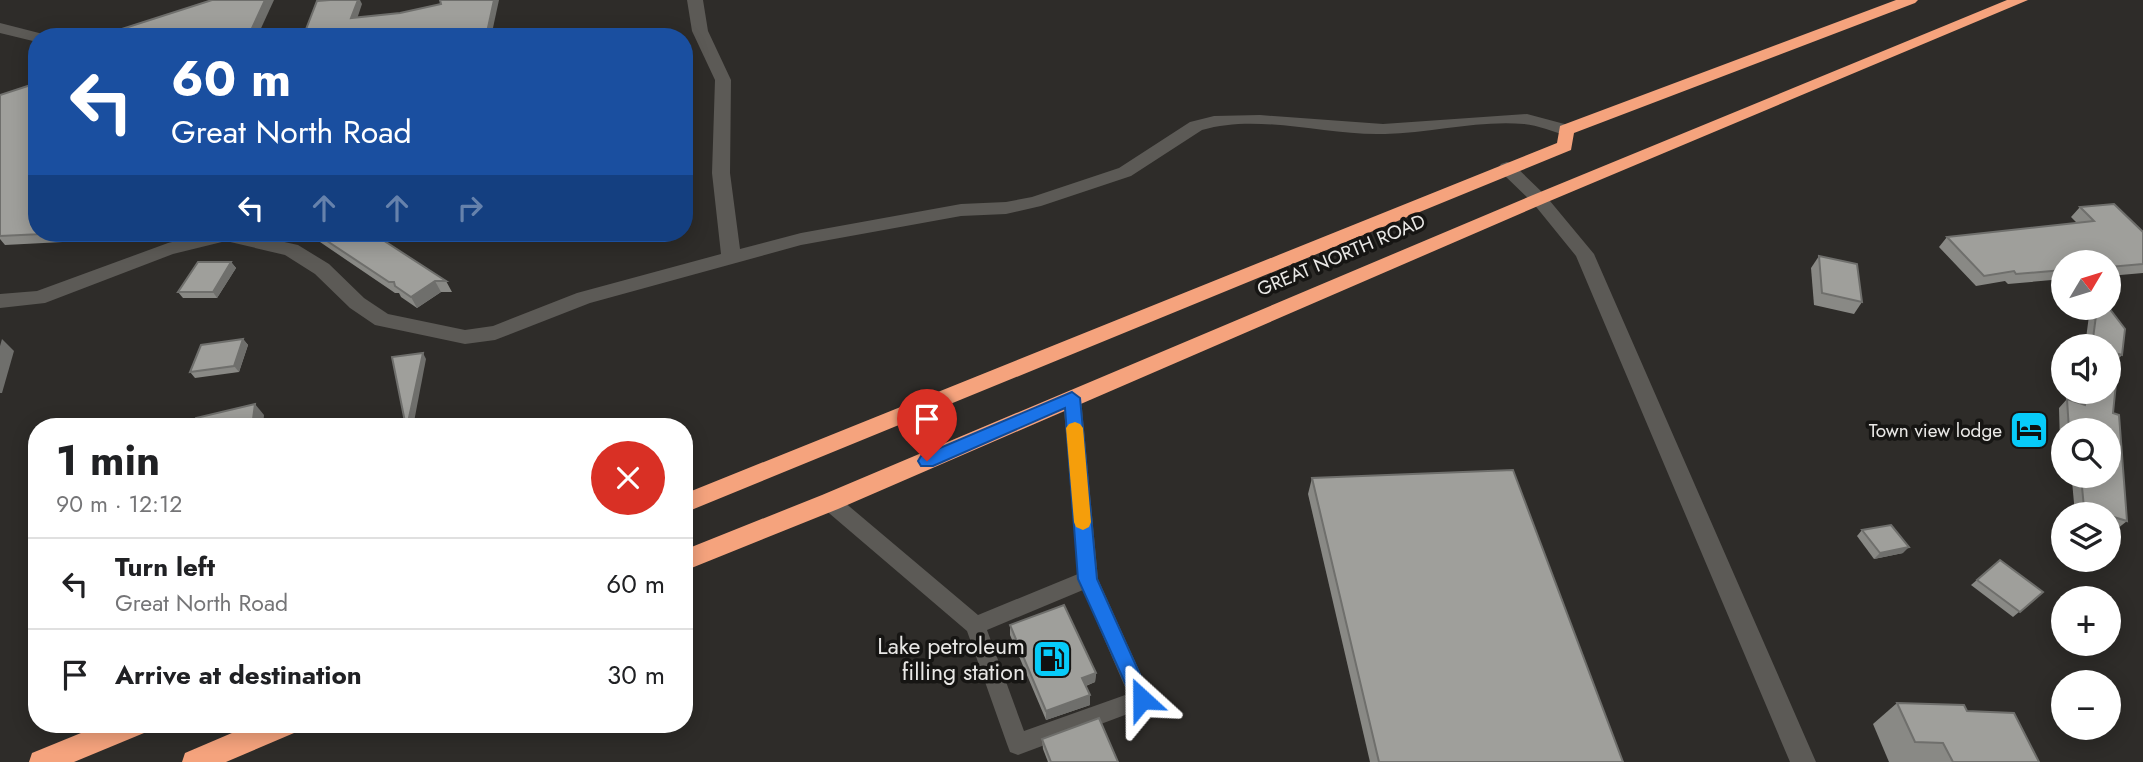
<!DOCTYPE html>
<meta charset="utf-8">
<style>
body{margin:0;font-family:Jost,sans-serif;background:#f6f6f6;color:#202124;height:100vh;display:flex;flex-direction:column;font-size:26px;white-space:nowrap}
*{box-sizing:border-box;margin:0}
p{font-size:23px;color:#757577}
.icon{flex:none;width:38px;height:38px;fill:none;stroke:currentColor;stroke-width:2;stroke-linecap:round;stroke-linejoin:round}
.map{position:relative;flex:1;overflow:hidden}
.drawer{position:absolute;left:28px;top:418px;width:665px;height:315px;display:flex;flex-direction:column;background:#fff;border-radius:28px;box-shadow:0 4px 18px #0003}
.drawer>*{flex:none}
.top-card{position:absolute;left:28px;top:28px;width:665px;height:214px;border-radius:28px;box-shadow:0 4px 18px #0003;background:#1a4fa0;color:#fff;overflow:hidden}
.needle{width:46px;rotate:52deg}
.fabs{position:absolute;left:2051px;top:250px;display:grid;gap:14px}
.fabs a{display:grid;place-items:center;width:70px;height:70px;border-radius:50%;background:#fff;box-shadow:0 4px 18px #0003;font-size:35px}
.pin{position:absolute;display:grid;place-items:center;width:60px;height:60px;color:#fff;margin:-72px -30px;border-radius:50% 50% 50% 0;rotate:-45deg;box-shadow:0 0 7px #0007}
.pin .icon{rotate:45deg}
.me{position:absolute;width:77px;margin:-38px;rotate:336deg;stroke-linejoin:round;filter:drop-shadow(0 0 5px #0008)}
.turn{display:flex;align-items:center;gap:24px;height:147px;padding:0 28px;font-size:32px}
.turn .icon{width:91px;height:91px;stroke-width:2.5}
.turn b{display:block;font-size:49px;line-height:60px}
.lanes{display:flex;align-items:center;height:66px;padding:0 28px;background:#0003;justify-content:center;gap:35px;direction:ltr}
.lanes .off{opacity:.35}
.round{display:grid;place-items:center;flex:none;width:74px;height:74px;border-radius:37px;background:#f6f6f6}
.overview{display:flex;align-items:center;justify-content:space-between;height:119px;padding:0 28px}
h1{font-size:42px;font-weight:700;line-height:52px}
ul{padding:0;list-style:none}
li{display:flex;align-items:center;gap:21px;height:91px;padding:0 28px;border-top:2px solid #e0e0e0}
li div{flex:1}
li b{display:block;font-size:26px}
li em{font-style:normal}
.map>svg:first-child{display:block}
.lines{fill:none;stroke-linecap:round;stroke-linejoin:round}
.lane{fill:#5c5a56;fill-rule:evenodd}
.street{fill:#5c5a56;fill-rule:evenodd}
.highway{fill:#f5a37d;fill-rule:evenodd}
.wall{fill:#898985;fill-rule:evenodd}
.shaded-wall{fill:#6f6f6c}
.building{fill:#9f9f9b;stroke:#6f6f6c;stroke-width:2}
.route{fill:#1a73e8;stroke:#114b97;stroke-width:2}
.slow{fill:#f59e0b}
.labels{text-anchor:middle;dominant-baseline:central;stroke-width:7;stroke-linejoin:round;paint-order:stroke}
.street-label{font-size:19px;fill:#e9e8e6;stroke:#161513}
.poi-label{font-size:19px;fill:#e9e8e6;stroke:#161513;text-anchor:end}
.near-poi-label{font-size:23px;fill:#e9e8e6;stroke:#161513;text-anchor:end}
</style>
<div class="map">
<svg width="2143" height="762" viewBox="0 0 2143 762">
<rect width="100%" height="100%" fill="#2e2c29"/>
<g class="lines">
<path class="lane" d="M 1072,391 L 1078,393 L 1081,398 L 1098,579 L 1152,699 L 1149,706 L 1018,755 L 1010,752 L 1007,744 L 967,631 L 823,508 L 820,502 L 823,496 L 830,494 L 837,496 L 978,615 L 1078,574 L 1063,398 L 1066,393 ZM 1083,590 L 1128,694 L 1024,731 L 987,630 Z"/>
<g class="street">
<path d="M 687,0 L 703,0 L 708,31 L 731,80 L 730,173 L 740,249 L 801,233 L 961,204 L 1006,202 L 1032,197 L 1119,168 L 1190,122 L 1214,116 L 1260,115 L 1383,124 L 1527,114 L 1572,126 L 1575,130 L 1566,135 C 1553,132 1538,125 1524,124 C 1478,120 1431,133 1385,134 C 1325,136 1260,113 1202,130 L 1131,176 L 1041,206 L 1006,214 L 961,216 L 801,245 L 590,303 L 495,340 L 465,344 L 375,325 L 350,308 L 315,274 L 285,255 L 226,241 L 173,254 L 45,303 L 0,308 L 0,294 L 37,291 L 168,243 L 209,233 L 244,233 L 298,245 L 329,264 L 364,298 L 388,314 L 465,330 L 493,326 L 577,293 L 721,254 L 712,173 L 715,80 L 692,31 Z"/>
<polygon points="0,23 43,34 45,37 37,37 37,42 0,33"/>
<polygon points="1507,162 1513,164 1545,195 1594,254 1816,762 1790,762 1576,256 1533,203 1501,172 1498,168 1501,164"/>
</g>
<g class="highway">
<polygon points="1896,0 1918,0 1915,3 1574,133 1571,150 684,513 684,494 1557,143 1560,126"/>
<polygon points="2007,0 2028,0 1545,203 838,509 684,571 684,550 822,495 1533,195"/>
<polygon points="103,724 148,724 144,733 74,762 29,762 32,753"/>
<polygon points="253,724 298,724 294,733 226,762 182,762 185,753"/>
</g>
</g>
<g class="wall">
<polygon points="0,95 37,233 124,233 120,239 5,245 0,239"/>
<polygon points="2080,207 2143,232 2143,273 2109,276 2109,262 2063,262 2063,279 2008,284 2005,281 1976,286 1939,247 1947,237 2077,223 2071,217"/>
<polygon points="314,233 372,233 446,281 452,292 441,292 417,308 401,297 399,293 395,293 320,242"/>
<polygon points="1819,256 1862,302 1854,314 1814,305 1811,268"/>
<polygon points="231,262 236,268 217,298 183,298 178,292"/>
<path d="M 2090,308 L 2109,308 L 2122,355 L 2119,358 L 2113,413 L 2127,521 L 2117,529 L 2109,527 L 2109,514 L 2075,514 L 2072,481 L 2061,478 L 2059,408 L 2067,399 L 2078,402 L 2079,392 L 2109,392 L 2109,346 L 2085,346 ZM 2063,430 L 2109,430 L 2109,476 L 2063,476 Z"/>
<polygon points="243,339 248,345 239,372 195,378 190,372"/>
<polygon points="1312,478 1623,762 1370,762 1308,494"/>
<polygon points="1862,530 1903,553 1874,559 1857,536"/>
<polygon points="2000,560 2043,592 2013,617 1971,585"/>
<polygon points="1010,625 1096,673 1095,682 1086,686 1090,705 1046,720 1010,635"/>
<polygon points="1897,703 1967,711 2039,762 1889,762 1873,724"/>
<polygon points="1042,739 1118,762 1048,762 1043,749"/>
</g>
<g class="shaded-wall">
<polygon points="265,0 274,0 257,37 248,37"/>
<polygon points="358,0 360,0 362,4 355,25 351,18"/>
<polygon points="494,0 499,0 491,37 486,37"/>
<polygon points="114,233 124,233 120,239"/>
<polygon points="231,262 236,268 217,298 213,292"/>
<polygon points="435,281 441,292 417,308 411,297"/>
<polygon points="2,339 14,351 2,393 0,393 0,346"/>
<polygon points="243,339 248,345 239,372 234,366"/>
<polygon points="423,353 426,359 413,427 407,427"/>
<polygon points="255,404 264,415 263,427 252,427"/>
<polygon points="1909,547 1903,553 1874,559 1880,553"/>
<polygon points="1096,673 1095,682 1082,687 1082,678"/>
<polygon points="1090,695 1090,705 1046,720 1046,711"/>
</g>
<g class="building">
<polygon points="212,0 265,0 248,37 97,37"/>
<polygon points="330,0 358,0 351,18 400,13 441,4 440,0 494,0 486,37 303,37 317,1"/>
<polygon points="37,83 37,233 63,233 0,236 0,95"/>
<polygon points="2114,204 2143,232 2143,264 2109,267 2109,262 2063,262 2063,270 2016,274 2014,271 1984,276 1947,237 2094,221 2080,207"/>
<polygon points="315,233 372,233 446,281 435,281 411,297 395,286 394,282 389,282"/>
<polygon points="1819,256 1857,264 1862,302 1822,293"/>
<polygon points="198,262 231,262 213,292 178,292"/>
<polygon points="2097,308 2109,308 2125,329 2122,355 2119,354 2113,413 2119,415 2127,521 2084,508 2081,476 2109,476 2109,430 2069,430 2067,399 2085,405 2087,392 2109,392 2109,346 2092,346"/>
<polygon points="243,339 234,366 190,372 201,345"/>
<polygon points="423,353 407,427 406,427 392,357"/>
<polygon points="255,404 252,427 196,427 196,418"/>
<polygon points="1513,470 1623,762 1379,762 1312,478"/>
<polygon points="1891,525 1909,547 1880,553 1862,530"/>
<polygon points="2000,560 2043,592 2020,612 1977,580"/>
<polygon points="1064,605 1096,673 1082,678 1090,695 1046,711 1010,625"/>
<polygon points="1897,703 1964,705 1967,711 2014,713 2039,762 1953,762 1943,743 1915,742"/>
<polygon points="1099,718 1118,762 1051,762 1042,739"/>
</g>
<polygon class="route" points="1072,392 1080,398 1097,579 1151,699 1148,705 1142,708 1135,705 1078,579 1065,408 933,466 921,466 918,461 921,456"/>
<polygon class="slow" points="1075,422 1080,424 1083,428 1091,522 1089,527 1083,530 1076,527 1074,522 1066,428 1069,424"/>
<defs>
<g id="hotel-square" transform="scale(2.0125)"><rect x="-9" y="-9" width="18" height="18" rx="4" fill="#07cbf9" stroke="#161513"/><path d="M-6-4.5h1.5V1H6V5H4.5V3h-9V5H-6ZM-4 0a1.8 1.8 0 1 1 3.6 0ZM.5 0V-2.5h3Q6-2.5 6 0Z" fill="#111"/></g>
<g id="fuel-square" transform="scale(2.0125)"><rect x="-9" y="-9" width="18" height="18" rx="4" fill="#07cbf9" stroke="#161513"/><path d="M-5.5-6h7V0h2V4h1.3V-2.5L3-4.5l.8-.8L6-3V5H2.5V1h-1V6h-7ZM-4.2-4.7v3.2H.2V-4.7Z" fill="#111"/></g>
</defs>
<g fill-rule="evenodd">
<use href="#hotel-square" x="2029" y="430"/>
<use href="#fuel-square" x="1052" y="659"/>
</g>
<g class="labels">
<g class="street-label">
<text transform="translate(1341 255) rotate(-23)">GREAT NORTH ROAD</text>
</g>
<g class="poi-label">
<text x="2002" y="430">Town view lodge</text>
</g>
<g class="near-poi-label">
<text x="1025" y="646">Lake petroleum<tspan x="1025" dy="26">filling station</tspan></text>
</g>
</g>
</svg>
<div class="fabs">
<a><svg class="needle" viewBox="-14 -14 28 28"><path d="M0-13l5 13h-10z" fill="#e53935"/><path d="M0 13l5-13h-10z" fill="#757577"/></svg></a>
<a><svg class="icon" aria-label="sound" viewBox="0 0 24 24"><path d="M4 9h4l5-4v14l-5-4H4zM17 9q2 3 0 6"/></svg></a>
<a><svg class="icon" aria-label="search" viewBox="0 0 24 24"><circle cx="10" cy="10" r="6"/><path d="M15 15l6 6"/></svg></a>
<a><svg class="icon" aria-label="layers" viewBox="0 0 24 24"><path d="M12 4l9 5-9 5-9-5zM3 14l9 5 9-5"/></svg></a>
<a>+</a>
<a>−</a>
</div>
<div class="pin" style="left:927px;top:461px;background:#d93025"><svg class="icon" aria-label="arrive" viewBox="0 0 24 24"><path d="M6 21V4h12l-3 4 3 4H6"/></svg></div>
<svg class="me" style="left:1142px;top:699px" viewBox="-20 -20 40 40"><path d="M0-17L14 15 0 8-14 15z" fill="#1a73e8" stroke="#fff" stroke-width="4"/></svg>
<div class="top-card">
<div class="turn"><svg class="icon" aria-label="left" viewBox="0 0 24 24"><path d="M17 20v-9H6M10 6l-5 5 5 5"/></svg><div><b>60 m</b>Great North Road</div></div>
<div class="lanes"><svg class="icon" aria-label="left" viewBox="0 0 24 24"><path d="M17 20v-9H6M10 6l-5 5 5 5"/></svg><svg class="icon off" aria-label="ahead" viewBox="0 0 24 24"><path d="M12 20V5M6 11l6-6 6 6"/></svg><svg class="icon off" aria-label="ahead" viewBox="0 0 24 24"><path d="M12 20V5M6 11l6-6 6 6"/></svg><svg class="icon off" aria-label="right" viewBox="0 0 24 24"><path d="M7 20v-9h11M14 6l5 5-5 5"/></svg></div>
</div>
<section class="drawer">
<div class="overview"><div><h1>1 min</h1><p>90 m · 12:12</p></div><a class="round" style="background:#d93025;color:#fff"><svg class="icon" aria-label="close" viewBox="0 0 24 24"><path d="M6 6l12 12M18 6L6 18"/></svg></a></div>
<ul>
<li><svg class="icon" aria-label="left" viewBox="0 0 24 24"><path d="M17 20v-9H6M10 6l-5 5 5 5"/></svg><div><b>Turn left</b><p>Great North Road</p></div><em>60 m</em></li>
<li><svg class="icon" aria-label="arrive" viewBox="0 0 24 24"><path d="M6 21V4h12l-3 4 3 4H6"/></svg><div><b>Arrive at destination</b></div><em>30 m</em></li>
</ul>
</section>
</div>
